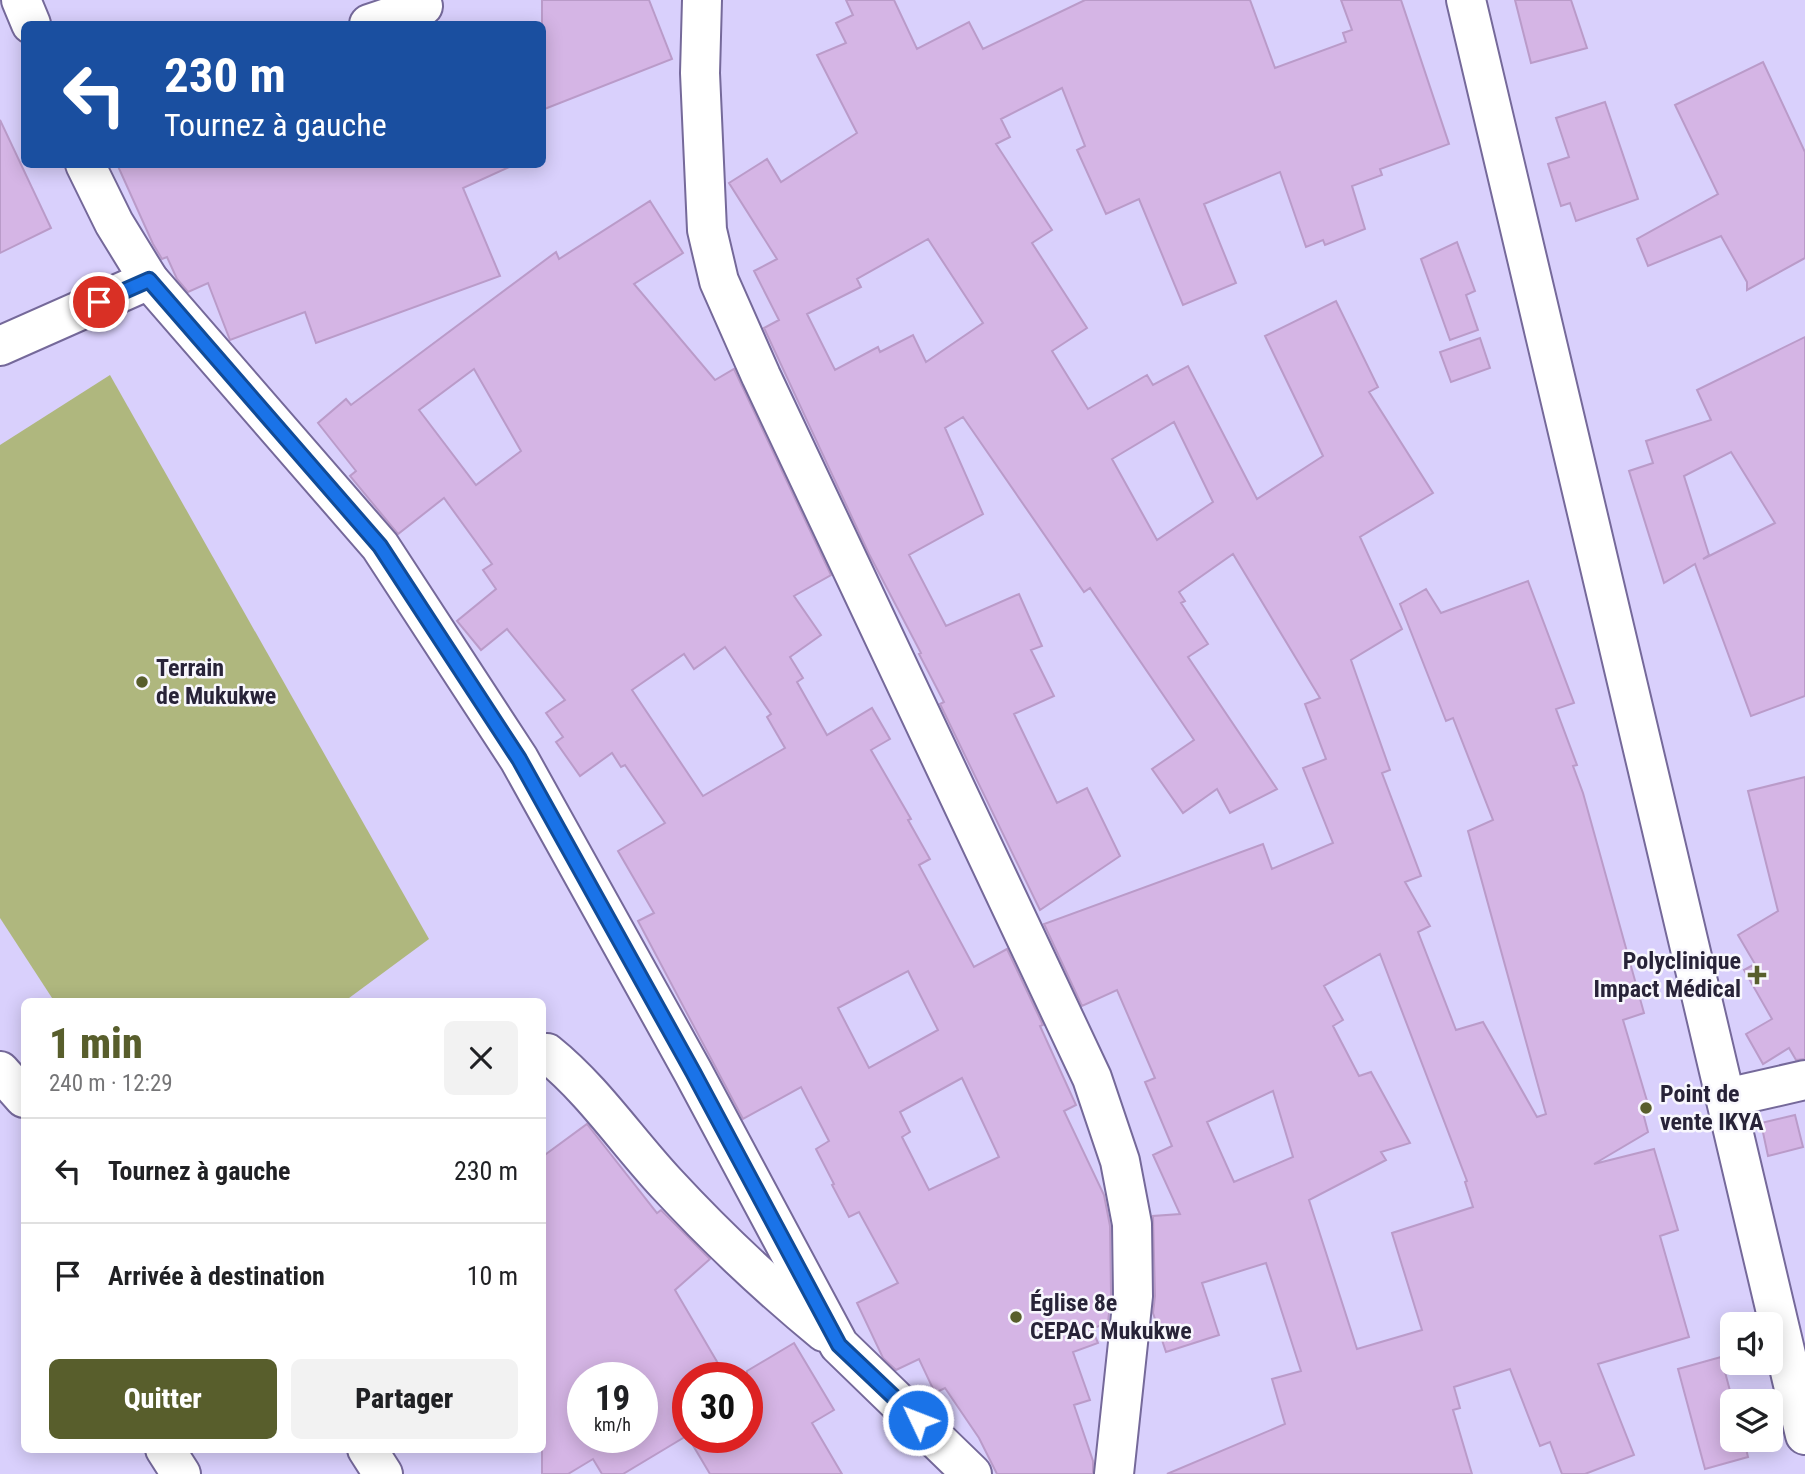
<!DOCTYPE html>
<html lang="fr">
<meta charset="utf-8">
<style>
body{margin:0;font-family:"Roboto Condensed",sans-serif;background:#f2f2f2;color:#202124;height:100vh;display:flex;flex-direction:column;font-size:26px;white-space:nowrap}
*{box-sizing:border-box;margin:0}
p{font-size:23px;color:#757577}
.icon{flex:none;width:38px;height:38px;fill:none;stroke:currentColor;stroke-width:2;stroke-linecap:round;stroke-linejoin:round}
.map{position:relative;flex:1;overflow:hidden}
.panel{position:absolute;left:21px;top:998px;width:525px;height:455px;display:flex;flex-direction:column;background:#fff;border-radius:10px;box-shadow:0 4px 18px #0003}
.panel>*{flex:none}
.top-card{position:absolute;left:21px;top:21px;width:525px;height:147px;border-radius:10px;box-shadow:0 4px 18px #0003;background:#1a4fa0;color:#fff;overflow:hidden}
.buttons{position:absolute;left:1720px;top:1312px;display:grid;gap:14px}
.buttons a{display:grid;place-items:center;width:63px;height:63px;border-radius:10px;background:#fff;box-shadow:0 4px 18px #0003;font-size:35px}
.speed{position:absolute;left:567px;top:1362px;display:flex;gap:14px;font-size:35px;font-weight:700;text-align:center}
.speed>*{display:grid;place-content:center;width:91px;height:91px;border-radius:50%;background:#fff;box-shadow:0 4px 18px #0003;line-height:1}
.speed small{font-size:18px;font-weight:400}
.speed .limit{border:10px solid #d22;background:#fff;color:#111}
.pin{position:absolute;display:grid;place-items:center;width:60px;height:60px;color:#fff;margin:-30px;border:4px solid #fff;border-radius:50%;box-shadow:0 2px 7px #0007}
.me{position:absolute;width:77px;margin:-38px;rotate:313deg;stroke-linejoin:round;filter:drop-shadow(0 0 5px #0008)}
.turn{display:flex;align-items:center;gap:24px;height:147px;padding:0 28px;font-size:32px}
.turn .icon{width:91px;height:91px;stroke-width:2.5}
.turn b{display:block;font-size:49px;line-height:60px}
.round{display:grid;place-items:center;flex:none;width:74px;height:74px;border-radius:10px;background:#f2f2f2}
.headline{display:flex;align-items:center;justify-content:space-between;height:119px;padding:0 28px}
h1{font-size:42px;font-weight:800;line-height:52px;color:#585e2c}
.action{display:flex;gap:14px;margin-top:auto;padding:14px 28px}
.action a{flex:1;height:80px;border-radius:10px;background:#585e2c;color:#fff;font-size:28px;font-weight:800;line-height:80px;text-align:center}
.action a+a{background:#f2f2f2;color:#202124}
ul{padding:0;list-style:none}
li{display:flex;align-items:center;gap:21px;height:105px;padding:0 28px;border-top:2px solid #e0e0e0}
li div{flex:1}
li b{display:block;font-size:26px}
li em{font-style:normal}
.map>svg:first-child{display:block}
.green{fill:#afb77e}
.building{fill:#d5b5e5;stroke:#ba9bc9;stroke-width:2;fill-rule:evenodd}
.lines{fill:none;stroke-linecap:round;stroke-linejoin:round}
.minor-casing{stroke:#75699a;stroke-width:42}
.minor{stroke:#fff;stroke-width:38}
.route-casing{stroke:#114b97;stroke-width:18}
.route{stroke:#1a73e8;stroke-width:12}
.poi-dot{fill:#585e2c;stroke:#f8f7fd;stroke-width:2.5}
.labels{text-anchor:middle;dominant-baseline:central;stroke-width:5;stroke-linejoin:round;paint-order:stroke}
.poi-label{font-size:24px;font-weight:bold;fill:#282338;stroke:#f8f7fd;text-anchor:start}
</style>
<div class="map">
<svg width="1805" height="1474" viewBox="0 0 1805 1474">
<rect width="100%" height="100%" fill="#d9d0fc"/>
<polygon class="green" points="110,375 429,939 345,1001 54,1001 0,918 0,445"/>
<g class="building">
<polygon points="542,0 649,0 672,59 542,110"/>
<path d="M 846,0 L 894,0 L 917,49 L 969,22 L 983,49 L 1085,0 L 1250,0 L 1275,68 L 1346,42 L 1343,33 L 1352,30 L 1341,0 L 1401,0 L 1449,144 L 1380,169 L 1382,175 L 1352,186 L 1365,229 L 1325,245 L 1323,240 L 1306,247 L 1280,172 L 1204,204 L 1236,283 L 1183,305 L 1139,199 L 1106,214 L 1077,150 L 1085,146 L 1062,88 L 1001,119 L 1010,137 L 996,144 L 1052,230 L 1032,243 L 1087,328 L 1052,351 L 1088,409 L 1147,375 L 1153,385 L 1188,366 L 1257,499 L 1323,456 L 1265,336 L 1336,301 L 1378,387 L 1369,392 L 1433,493 L 1360,537 L 1402,629 L 1351,660 L 1390,770 L 1382,773 L 1421,876 L 1405,882 L 1430,926 L 1418,932 L 1456,1030 L 1483,1022 L 1537,1117 L 1546,1114 L 1468,831 L 1493,820 L 1453,718 L 1446,721 L 1400,604 L 1426,589 L 1441,613 L 1528,581 L 1574,703 L 1556,709 L 1577,765 L 1573,766 L 1583,793 L 1644,1013 L 1623,1020 L 1650,1111 L 1643,1113 L 1648,1132 L 1594,1164 L 1654,1149 L 1678,1230 L 1660,1236 L 1689,1337 L 1598,1364 L 1634,1455 L 1585,1474 L 1562,1474 L 1550,1442 L 1540,1446 L 1510,1369 L 1454,1387 L 1460,1408 L 1453,1410 L 1472,1474 L 1167,1474 L 1285,1424 L 1272,1379 L 1301,1371 L 1266,1263 L 1202,1283 L 1219,1335 L 1166,1352 L 1153,1313 L 1155,1296 L 1153,1216 L 1180,1214 L 1153,1155 L 1172,1146 L 1145,1082 L 1155,1078 L 1117,990 L 1082,1006 L 1044,924 L 1263,844 L 1272,869 L 1333,843 L 1303,768 L 1326,759 L 1305,704 L 1320,698 L 1233,554 L 1179,592 L 1185,601 L 1181,603 L 1208,644 L 1188,657 L 1277,789 L 1230,813 L 1217,789 L 1183,813 L 1152,769 L 1194,740 L 1090,588 L 1084,592 L 963,417 L 945,428 L 983,514 L 909,555 L 946,626 L 1019,594 L 1042,646 L 1031,650 L 1054,696 L 1014,714 L 1057,803 L 1087,788 L 1120,856 L 1040,910 L 940,704 L 944,702 L 919,654 L 921,653 L 869,554 L 764,328 L 779,320 L 754,271 L 777,259 L 729,183 L 767,159 L 781,182 L 857,133 L 817,55 L 846,43 L 836,23 L 853,15 ZM 928,239 L 983,323 L 926,362 L 913,335 L 880,352 L 878,347 L 835,370 L 807,314 L 861,287 L 857,279 ZM 1174,422 L 1213,502 L 1157,540 L 1112,459 ZM 1380,954 L 1467,1181 L 1465,1182 L 1473,1207 L 1392,1233 L 1422,1330 L 1357,1349 L 1309,1200 L 1386,1160 L 1381,1152 L 1410,1143 L 1371,1072 L 1359,1076 L 1333,1026 L 1343,1020 L 1324,986 ZM 1273,1091 L 1293,1157 L 1234,1182 L 1207,1122 Z"/>
<polygon points="1515,0 1571,0 1587,48 1531,63"/>
<polygon points="1763,62 1805,152 1805,258 1747,290 1747,282 1721,236 1648,266 1637,239 1718,194 1675,105"/>
<polygon points="1605,102 1638,199 1576,221 1570,203 1561,206 1548,164 1569,157 1556,118"/>
<polygon points="0,120 51,228 0,253"/>
<polygon points="117,164 516,164 463,188 500,276 316,343 305,312 230,340 208,283 188,292 177,279 167,257 162,259 153,244"/>
<path d="M 650,201 L 683,253 L 634,284 L 715,380 L 734,369 L 831,575 L 794,596 L 821,635 L 790,657 L 803,678 L 797,682 L 827,735 L 872,708 L 890,739 L 871,750 L 911,819 L 908,820 L 930,859 L 919,865 L 974,967 L 1007,949 L 1043,1025 L 1040,1026 L 1076,1105 L 1064,1111 L 1104,1195 L 1110,1226 L 1111,1295 L 1108,1322 L 1092,1329 L 1098,1343 L 1073,1352 L 1090,1400 L 1074,1405 L 1093,1461 L 1093,1474 L 997,1474 L 979,1438 L 945,1388 L 935,1393 L 919,1359 L 896,1370 L 883,1358 L 857,1303 L 898,1283 L 859,1212 L 849,1217 L 832,1185 L 834,1184 L 816,1149 L 829,1141 L 801,1087 L 743,1119 L 638,921 L 654,913 L 618,851 L 665,823 L 625,765 L 621,767 L 612,753 L 580,776 L 556,742 L 563,737 L 546,713 L 565,700 L 507,629 L 481,650 L 457,621 L 496,589 L 483,570 L 492,564 L 444,498 L 398,534 L 350,476 L 356,471 L 318,423 L 346,399 L 351,405 L 556,252 L 559,259 ZM 474,369 L 521,451 L 476,485 L 419,410 ZM 725,647 L 771,714 L 767,717 L 785,748 L 703,796 L 632,690 L 684,654 L 694,669 ZM 908,971 L 938,1030 L 869,1068 L 838,1008 ZM 962,1078 L 999,1157 L 929,1190 L 902,1137 L 910,1132 L 900,1112 Z"/>
<polygon points="1457,242 1475,291 1466,295 1478,330 1450,340 1421,259"/>
<path d="M 1805,337 L 1805,696 L 1751,716 L 1695,564 L 1664,583 L 1629,471 L 1653,463 L 1646,441 L 1711,420 L 1697,390 ZM 1731,452 L 1775,523 L 1703,559 L 1709,555 L 1684,476 Z"/>
<polygon points="1480,338 1490,368 1451,382 1440,352"/>
<polygon points="1805,777 1805,1059 1796,1060 1789,1048 1763,1064 1746,1034 1772,1019 1744,970 1755,964 1738,935 1778,911 1748,791"/>
<polygon points="1795,1115 1803,1147 1768,1156 1761,1123"/>
<path d="M 587,1124 L 657,1213 L 661,1210 L 710,1259 L 675,1290 L 726,1377 L 688,1377 L 688,1435 L 623,1474 L 602,1474 L 593,1459 L 568,1474 L 542,1474 L 542,1157 ZM 583,1377 L 642,1377 L 642,1437 L 583,1437 Z"/>
<polygon points="794,1343 834,1410 812,1423 842,1474 710,1474 688,1437 747,1437 747,1371"/>
<polygon points="1721,1357 1733,1402 1732,1440 1744,1440 1748,1457 1705,1469 1678,1369"/>
</g>
<g class="lines">
<g class="minor-casing">
<g id="minor">
<polyline points="21,0 31,24"/>
<polyline points="702,0 700,73 707,230 719,281 761,376 1092,1078 1120,1161 1132,1224 1133,1296 1114,1474"/>
<polyline points="1466,0 1805,1435"/>
<polyline points="369,24 423,6"/>
<polyline points="85,164 114,223 149,280 380,546 519,759 693,1072 839,1345 972,1474"/>
<polyline points="0,346 149,280"/>
<path d="M 542,1053 L 547,1053 C 593,1090 626,1140 666,1183 C 715,1236 768,1286 824,1332"/>
<polyline points="0,1071 24,1098"/>
<polyline points="1726,1098 1805,1080"/>
<polyline points="165,1449 181,1474"/>
<polyline points="367,1449 383,1474"/>
</g>
</g>
<use href="#minor" class="minor"/>
</g>
<g class="lines">
<g class="route-casing">
<polyline id="route" points="99,302 149,280 380,546 519,759 693,1072 839,1345 918,1420"/>
</g>
<use href="#route" class="route"/>
</g>
<g class="poi-dot">
<circle cx="142" cy="682" r="7"/>
<path d="M1753.5 964.5h7v7h7v7h-7v7h-7v-7h-7v-7h7z"/>
<circle cx="1646" cy="1108" r="7"/>
<circle cx="1016" cy="1317" r="7"/>
</g>
<g class="labels">
<g class="poi-label">
<text x="156" y="668">Terrain<tspan x="156" dy="28">de Mukukwe</tspan></text>
<text x="1741" y="961" text-anchor="end">Polyclinique<tspan x="1741" dy="28">Impact Médical</tspan></text>
<text x="1660" y="1094">Point de<tspan x="1660" dy="28">vente IKYA</tspan></text>
<text x="1030" y="1303">Église 8e<tspan x="1030" dy="28">CEPAC Mukukwe</tspan></text>
</g>
</g>
</svg>
<div class="buttons">
<a><svg class="icon" aria-label="sound" viewBox="0 0 24 24"><path d="M4 9h4l5-4v14l-5-4H4zM17 9q2 3 0 6"/></svg></a>
<a><svg class="icon" aria-label="layers" viewBox="0 0 24 24"><path d="M12 4l9 5-9 5-9-5zM3 14l9 5 9-5"/></svg></a>
</div>
<div class="speed"><div>19<small>km/h</small></div><div class="limit">30</div></div>
<div class="pin" style="left:99px;top:302px;background:#d93025"><svg class="icon" aria-label="arrive" viewBox="0 0 24 24"><path d="M6 21V4h12l-3 4 3 4H6"/></svg></div>
<svg class="me" style="left:918px;top:1420px" viewBox="-20 -20 40 40"><circle r="17" fill="#1a73e8" stroke="#fff" stroke-width="3"/><path d="M0-11L8 9 0 5-8 9z" fill="#fff"/></svg>
<div class="top-card">
<div class="turn"><svg class="icon" aria-label="left" viewBox="0 0 24 24"><path d="M17 20v-9H6M10 6l-5 5 5 5"/></svg><div><b>230 m</b>Tournez à gauche</div></div>
</div>
<section class="panel">
<div class="headline"><div><h1>1 min</h1><p>240 m · 12:29</p></div><a class="round"><svg class="icon" aria-label="close" viewBox="0 0 24 24"><path d="M6 6l12 12M18 6L6 18"/></svg></a></div>
<ul>
<li><svg class="icon" aria-label="left" viewBox="0 0 24 24"><path d="M17 20v-9H6M10 6l-5 5 5 5"/></svg><div><b>Tournez à gauche</b></div><em>230 m</em></li>
<li><svg class="icon" aria-label="arrive" viewBox="0 0 24 24"><path d="M6 21V4h12l-3 4 3 4H6"/></svg><div><b>Arrivée à destination</b></div><em>10 m</em></li>
</ul>
<div class="action"><a>Quitter</a><a>Partager</a></div>
</section>
</div>
